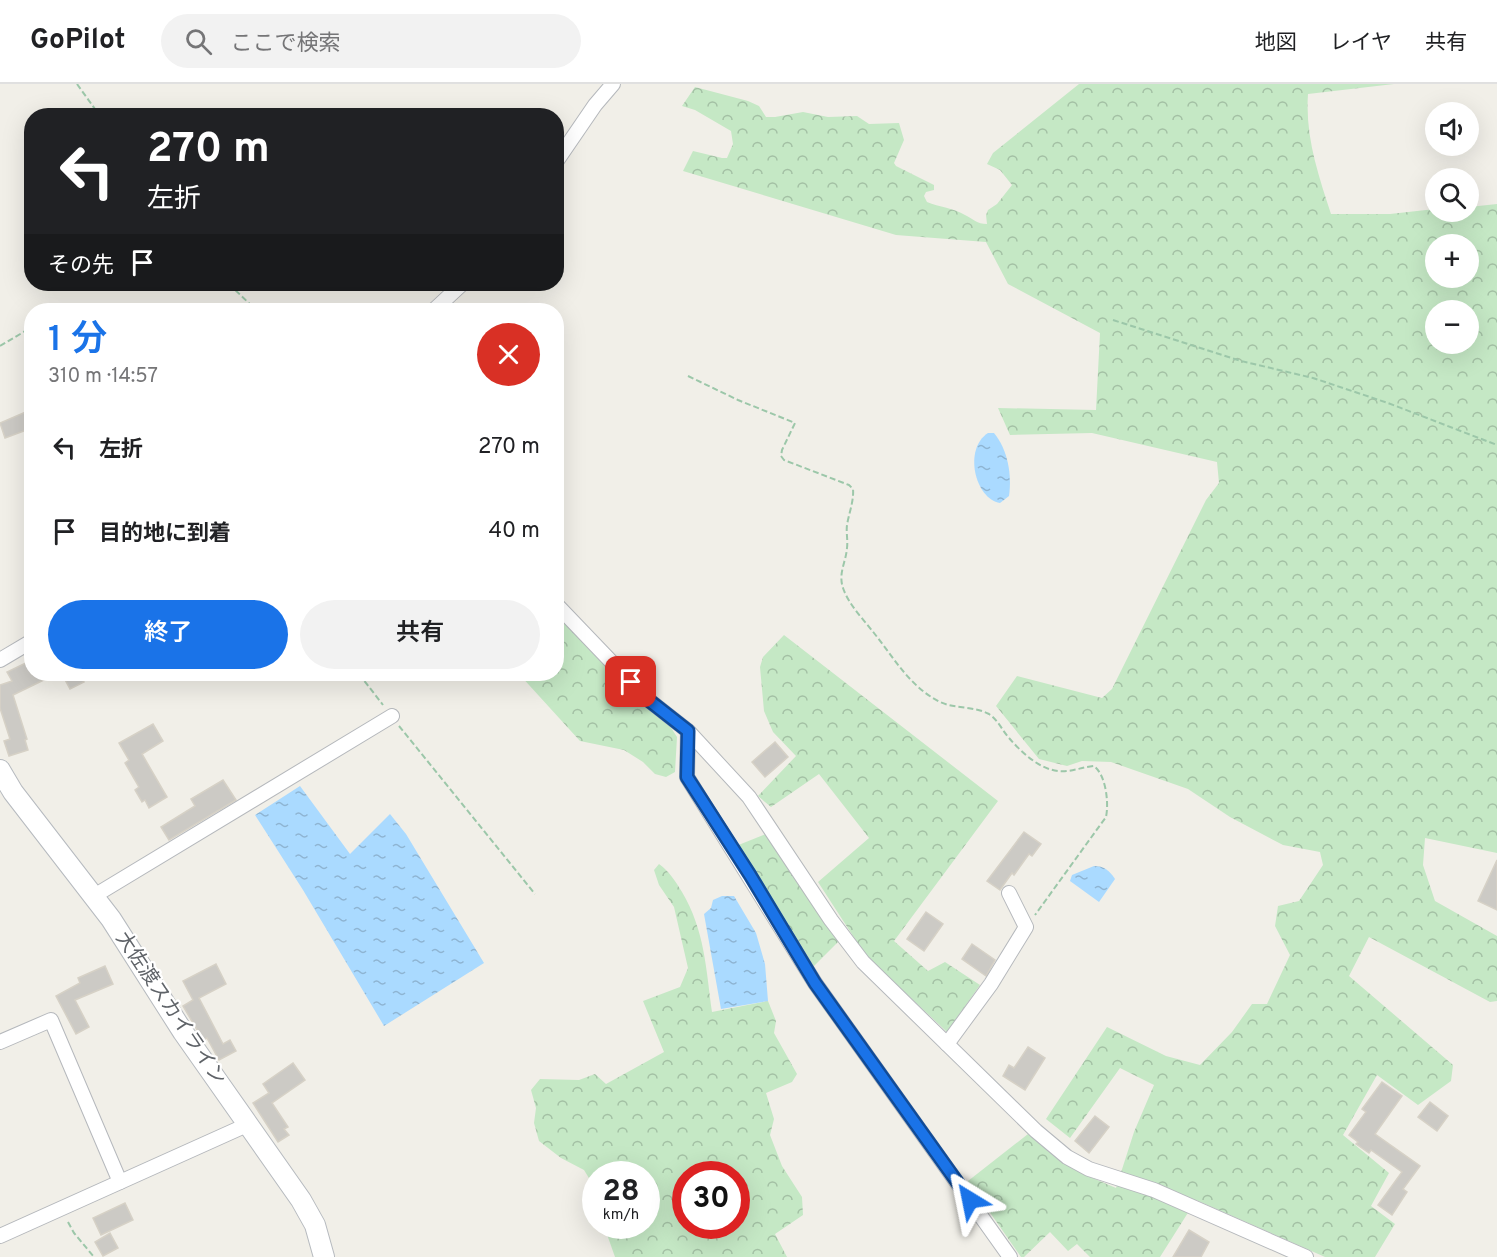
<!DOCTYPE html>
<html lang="ja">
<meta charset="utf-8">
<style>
body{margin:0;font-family:Overpass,"Noto Sans JP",sans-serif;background:#f2f2f2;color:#202124;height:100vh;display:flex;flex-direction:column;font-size:22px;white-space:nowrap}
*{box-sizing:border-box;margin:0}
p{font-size:20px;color:#757577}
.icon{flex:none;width:33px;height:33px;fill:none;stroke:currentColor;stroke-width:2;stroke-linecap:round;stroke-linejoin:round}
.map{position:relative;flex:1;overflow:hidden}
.sheet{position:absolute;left:24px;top:219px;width:540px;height:378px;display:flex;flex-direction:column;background:#fff;border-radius:24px;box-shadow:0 6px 24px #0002}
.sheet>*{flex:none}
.top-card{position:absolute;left:24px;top:24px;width:540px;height:183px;border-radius:24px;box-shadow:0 6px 24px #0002;background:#202124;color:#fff;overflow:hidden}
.fabs{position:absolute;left:1425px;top:18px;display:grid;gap:12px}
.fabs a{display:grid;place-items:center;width:54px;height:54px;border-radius:50%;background:#fff;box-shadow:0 6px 24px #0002;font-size:30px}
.speed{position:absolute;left:582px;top:1077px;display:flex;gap:12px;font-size:30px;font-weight:700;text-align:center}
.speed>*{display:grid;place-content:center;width:78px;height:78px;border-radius:50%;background:#fff;box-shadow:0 6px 24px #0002;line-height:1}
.speed small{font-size:15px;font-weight:400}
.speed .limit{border:9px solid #d22;background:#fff;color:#111}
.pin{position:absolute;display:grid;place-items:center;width:51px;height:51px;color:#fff;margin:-26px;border-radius:12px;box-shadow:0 3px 9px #0006}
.me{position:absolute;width:66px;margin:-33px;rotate:325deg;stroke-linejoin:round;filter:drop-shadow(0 0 4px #0008)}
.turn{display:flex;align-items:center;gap:21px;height:126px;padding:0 24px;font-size:27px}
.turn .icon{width:78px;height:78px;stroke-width:2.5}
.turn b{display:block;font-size:42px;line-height:51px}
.then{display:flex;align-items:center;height:57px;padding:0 24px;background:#0003;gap:12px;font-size:22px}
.round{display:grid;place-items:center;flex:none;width:63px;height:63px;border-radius:32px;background:#f2f2f2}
.headline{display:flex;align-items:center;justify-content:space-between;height:102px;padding:0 24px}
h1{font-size:36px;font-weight:600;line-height:45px;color:#1a73e8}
.button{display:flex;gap:12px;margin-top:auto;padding:12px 24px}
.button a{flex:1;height:69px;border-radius:36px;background:#1a73e8;color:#fff;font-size:24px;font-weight:600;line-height:69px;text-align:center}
.button a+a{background:#f2f2f2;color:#202124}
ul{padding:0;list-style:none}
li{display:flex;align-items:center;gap:18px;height:84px;padding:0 24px}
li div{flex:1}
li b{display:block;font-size:22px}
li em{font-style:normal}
header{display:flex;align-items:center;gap:36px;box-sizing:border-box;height:84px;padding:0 30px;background:#fff;border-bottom:2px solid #e0e0e0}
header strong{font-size:28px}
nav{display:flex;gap:33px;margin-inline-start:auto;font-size:21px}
.search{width:420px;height:54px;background:#f2f2f2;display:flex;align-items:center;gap:15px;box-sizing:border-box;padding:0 21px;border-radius:33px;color:#757577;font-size:22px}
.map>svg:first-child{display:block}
.forest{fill:url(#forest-crowns);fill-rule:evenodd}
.water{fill:url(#water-ripples)}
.building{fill:#cccac5;stroke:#d6d1c6;stroke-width:1.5}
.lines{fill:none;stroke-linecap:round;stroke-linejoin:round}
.street-casing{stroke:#b5b8bc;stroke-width:16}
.secondary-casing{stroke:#b6babf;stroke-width:22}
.path{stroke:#9cc7a9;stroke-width:2;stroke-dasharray:6 3;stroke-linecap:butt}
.street{stroke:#fff;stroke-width:14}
.secondary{stroke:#fff;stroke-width:20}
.route-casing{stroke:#114b97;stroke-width:15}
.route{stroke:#1a73e8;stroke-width:10}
.labels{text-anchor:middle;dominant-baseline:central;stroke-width:4.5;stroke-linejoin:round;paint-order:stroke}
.street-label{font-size:20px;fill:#5f6368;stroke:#fff}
</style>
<header>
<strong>GoPilot</strong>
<div class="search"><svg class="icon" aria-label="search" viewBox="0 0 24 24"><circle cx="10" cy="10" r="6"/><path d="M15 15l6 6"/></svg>ここで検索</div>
<nav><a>地図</a><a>レイヤ</a><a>共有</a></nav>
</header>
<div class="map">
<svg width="1497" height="1173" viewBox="0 0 1497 1173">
<defs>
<pattern id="forest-crowns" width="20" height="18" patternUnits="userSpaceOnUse" patternTransform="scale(1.5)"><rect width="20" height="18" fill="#c5e8c5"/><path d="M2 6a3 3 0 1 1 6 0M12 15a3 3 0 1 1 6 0" fill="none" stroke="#a3c0a4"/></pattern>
<pattern id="water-ripples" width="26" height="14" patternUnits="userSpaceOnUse" patternTransform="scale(1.5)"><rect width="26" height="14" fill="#aadaff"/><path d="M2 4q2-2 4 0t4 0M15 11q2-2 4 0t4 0" fill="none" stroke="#8eb4d2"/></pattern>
</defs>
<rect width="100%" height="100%" fill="#f1efe8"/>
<g class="forest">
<path d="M 1079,0 L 1394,0 L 1308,10 C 1305,52 1318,90 1331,130 L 1390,130 L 1435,125 L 1436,128 L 1468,128 L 1469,123 L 1497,120 L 1497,769 L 1425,754 L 1423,781 L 1435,817 L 1497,852 L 1497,917 L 1490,918 L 1369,853 L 1349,892 L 1453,981 L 1451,997 L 1418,1021 L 1377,991 L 1343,1051 L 1389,1089 L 1371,1122 L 1395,1140 L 1375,1173 L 1325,1173 L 1196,1116 L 1160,1173 L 1090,1173 L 1077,1160 L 1068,1167 L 1050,1148 L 1024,1173 L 1021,1173 L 968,1097 L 1028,1050 L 1081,1089 L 1116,1104 L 1134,1048 L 1154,1001 L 1120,984 L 1070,1054 L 1046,1035 L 1107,943 L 1166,972 L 1200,981 L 1232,948 L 1252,920 L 1267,920 L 1290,871 L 1275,842 L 1278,822 L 1299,817 L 1323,781 L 1320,768 L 1283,761 L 1230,733 L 1188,705 L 1111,678 L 1082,677 L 1067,682 L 1039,675 L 996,622 L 1017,592 L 1102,614 L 1112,605 L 1206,416 L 1219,399 L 1217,378 L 1092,349 L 1010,351 L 998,324 L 1096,326 L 1100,249 L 1008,200 L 986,158 L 896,151 L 683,87 L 693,67 L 722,74 L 727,74 L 733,60 L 731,47 L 695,26 L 682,22 L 695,3 L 748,17 L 759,22 L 766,33 L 775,33 L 803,28 L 828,33 L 857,32 L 869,40 L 899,39 L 904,56 L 894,79 L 896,82 L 934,101 L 934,106 L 926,108 L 924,112 L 927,118 C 939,123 954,124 965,131 C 973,135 977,140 987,140 L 986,131 L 988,126 L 997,120 L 1012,101 L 1000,86 L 987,80 L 993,69 ZM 1436,160 L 1468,160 L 1468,194 L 1436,194 ZM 1436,226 L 1468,226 L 1468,260 L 1436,260 Z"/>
<polygon points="557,531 616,593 668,639 677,653 675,688 666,693 655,690 643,678 624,666 580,657 519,590 556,590"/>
<polygon points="784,551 998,717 894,857 928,887 945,878 980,901 947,948 866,872 818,798 869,754 819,690 771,723 758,712 796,672 773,648 764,627 760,583 763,573"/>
<polygon points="766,750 840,856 813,883 736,762"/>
<path d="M 659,780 C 670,788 675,797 682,808 C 705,847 706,885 712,928 L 768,917 L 776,937 L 774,949 L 797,990 L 792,998 L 766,1009 L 774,1035 L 770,1051 L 782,1082 L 802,1113 L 803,1131 L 775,1150 L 787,1173 L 615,1173 L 604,1142 L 646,1142 L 646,1090 L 596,1090 L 595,1104 L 584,1086 L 561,1074 L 539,1057 L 534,1039 L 536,1024 L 531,1006 L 540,995 L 579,996 L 595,990 L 606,1000 L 664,968 L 643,917 L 680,903 L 688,884 L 674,823 L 659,801 L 654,786 ZM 686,1090 L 736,1090 L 736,1142 L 686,1142 Z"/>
</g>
<g class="water">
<path d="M 988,349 L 994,349 C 1008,366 1012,391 1009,412 L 1000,419 C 975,415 963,365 988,349 Z"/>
<polygon points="300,702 350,770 390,730 406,750 484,879 384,942 303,806 255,731"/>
<path d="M 1094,782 C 1104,782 1109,786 1115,795 L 1099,818 L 1070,797 L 1072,791 Z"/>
<polygon points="722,812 734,812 756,849 765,880 768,917 721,925 704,830 711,824 713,816"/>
</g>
<g class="building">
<polygon points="28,327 32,335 32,344 5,354 0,339"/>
<polygon points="32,576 32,590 56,590 13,611 27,655 25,656 28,666 9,672 4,657 10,655 0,624 0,601 12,597 7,588"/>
<polygon points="62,590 79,590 84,598 70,605"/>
<polygon points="153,640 163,657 142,670 167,713 149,724 145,716 142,718 135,706 139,703 125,679 129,676 119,659"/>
<polygon points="775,658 788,673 765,693 752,678"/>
<polygon points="223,696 236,716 169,756 161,743 195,722 191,715"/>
<polygon points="1024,748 1041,760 1032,772 1029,770 1014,791 1012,789 1000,806 987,797"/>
<polygon points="1497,776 1497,826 1478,817"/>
<polygon points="926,828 943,840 924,867 907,855"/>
<polygon points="972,860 995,876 986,892 962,875"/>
<polygon points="216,880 226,900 199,914 223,960 230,956 236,967 219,976 207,954 203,956 183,922 193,916 183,897"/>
<polygon points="105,882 113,900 75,916 89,943 76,950 56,912 80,899 78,894"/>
<polygon points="1028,963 1045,974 1025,1006 1003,992 1009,981 1014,984"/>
<polygon points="293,979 305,996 272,1019 288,1043 284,1045 289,1051 278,1058 253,1019 269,1009 263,1000"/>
<polygon points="1382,998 1402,1012 1375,1050 1420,1082 1403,1105 1407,1108 1392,1131 1378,1121 1402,1088 1371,1066 1369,1069 1356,1060 1358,1058 1349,1051 1366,1028 1362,1025"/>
<polygon points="1430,1018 1448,1032 1437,1047 1418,1033"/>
<polygon points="1095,1032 1109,1043 1089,1069 1075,1057"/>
<polygon points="125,1119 133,1136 101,1151 93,1134"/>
<polygon points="1189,1146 1209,1158 1201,1173 1173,1173"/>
<polygon points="110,1149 118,1164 103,1172 95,1158"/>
</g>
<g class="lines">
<g class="street-casing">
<g id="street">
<polyline points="556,78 595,21 613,0"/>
<polyline points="434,226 462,200"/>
<polyline points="556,520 646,614 688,647 749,713 831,836 863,878 1036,1047 1067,1073 1089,1085 1154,1106 1306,1173"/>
<polyline points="0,576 32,557"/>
<polyline points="688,647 687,693 815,899 1010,1173"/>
<polyline points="94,812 392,632"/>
<polyline points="0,958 51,936 120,1098"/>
<polyline points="947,960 991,900 1026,843 1009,809"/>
<polyline points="0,1152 249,1040"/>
</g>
</g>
<g class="secondary-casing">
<polyline id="secondary" points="0,686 13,708 111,835 183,948 301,1116 315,1141 324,1173"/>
</g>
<g class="path">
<polyline points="77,0 100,32"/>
<polyline points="229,200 256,226"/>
<polyline points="61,226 76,222 83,226"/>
<polyline points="1113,236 1241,277 1313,294 1388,319 1497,361"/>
<polyline points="0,262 32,243"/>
<path d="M 688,292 L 738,316 L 795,339 L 782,366 L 781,372 L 784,376 L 849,401 L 853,405 C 854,417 849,429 847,441 C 846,448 848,456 847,464 C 846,478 838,489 843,504 C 849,521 863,535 874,549 C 894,574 910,603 940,618 C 955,625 974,622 989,630 C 998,636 1002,646 1009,654 C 1023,670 1044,690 1067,687 C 1076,686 1084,683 1094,682 C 1106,691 1109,719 1106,733 L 1035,831"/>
<polyline points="359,590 383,621"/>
<polyline points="399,642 535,810"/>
<polyline points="68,1138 74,1149 94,1173"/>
</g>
<use href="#street" class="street"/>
<use href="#secondary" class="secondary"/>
</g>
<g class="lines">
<g class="route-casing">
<polyline id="route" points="631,598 646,614 688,647 687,693 750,791 815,899 970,1116"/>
</g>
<use href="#route" class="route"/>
</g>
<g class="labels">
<g class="street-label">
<text transform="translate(170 925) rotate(56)">大佐渡スカイライン</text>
</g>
</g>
</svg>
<div class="fabs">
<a><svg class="icon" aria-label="sound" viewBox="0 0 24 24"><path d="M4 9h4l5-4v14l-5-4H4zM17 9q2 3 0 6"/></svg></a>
<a><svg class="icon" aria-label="search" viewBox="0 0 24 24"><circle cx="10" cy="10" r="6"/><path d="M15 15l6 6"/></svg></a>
<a>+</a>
<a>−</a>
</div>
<div class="speed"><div>28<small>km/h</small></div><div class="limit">30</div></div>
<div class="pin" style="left:631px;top:598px;background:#d93025"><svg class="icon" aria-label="arrive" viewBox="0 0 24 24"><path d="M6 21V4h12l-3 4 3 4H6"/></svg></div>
<svg class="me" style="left:970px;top:1116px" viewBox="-20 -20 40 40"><path d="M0-17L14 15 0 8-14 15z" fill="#1a73e8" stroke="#fff" stroke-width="4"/></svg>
<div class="top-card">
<div class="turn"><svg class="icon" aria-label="left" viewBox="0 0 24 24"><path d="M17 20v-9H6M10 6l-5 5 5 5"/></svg><div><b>270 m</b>左折</div></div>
<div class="then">その先<svg class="icon" aria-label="arrive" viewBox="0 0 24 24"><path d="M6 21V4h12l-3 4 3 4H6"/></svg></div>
</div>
<section class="sheet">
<div class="headline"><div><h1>1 分</h1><p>310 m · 14:57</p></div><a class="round" style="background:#d93025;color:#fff"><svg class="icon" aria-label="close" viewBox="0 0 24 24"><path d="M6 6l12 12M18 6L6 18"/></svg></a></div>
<ul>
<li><svg class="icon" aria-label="left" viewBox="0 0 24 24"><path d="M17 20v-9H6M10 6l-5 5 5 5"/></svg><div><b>左折</b></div><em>270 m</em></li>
<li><svg class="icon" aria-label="arrive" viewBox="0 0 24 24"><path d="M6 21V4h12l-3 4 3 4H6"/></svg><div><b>目的地に到着</b></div><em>40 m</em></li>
</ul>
<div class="button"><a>終了</a><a>共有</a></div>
</section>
</div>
